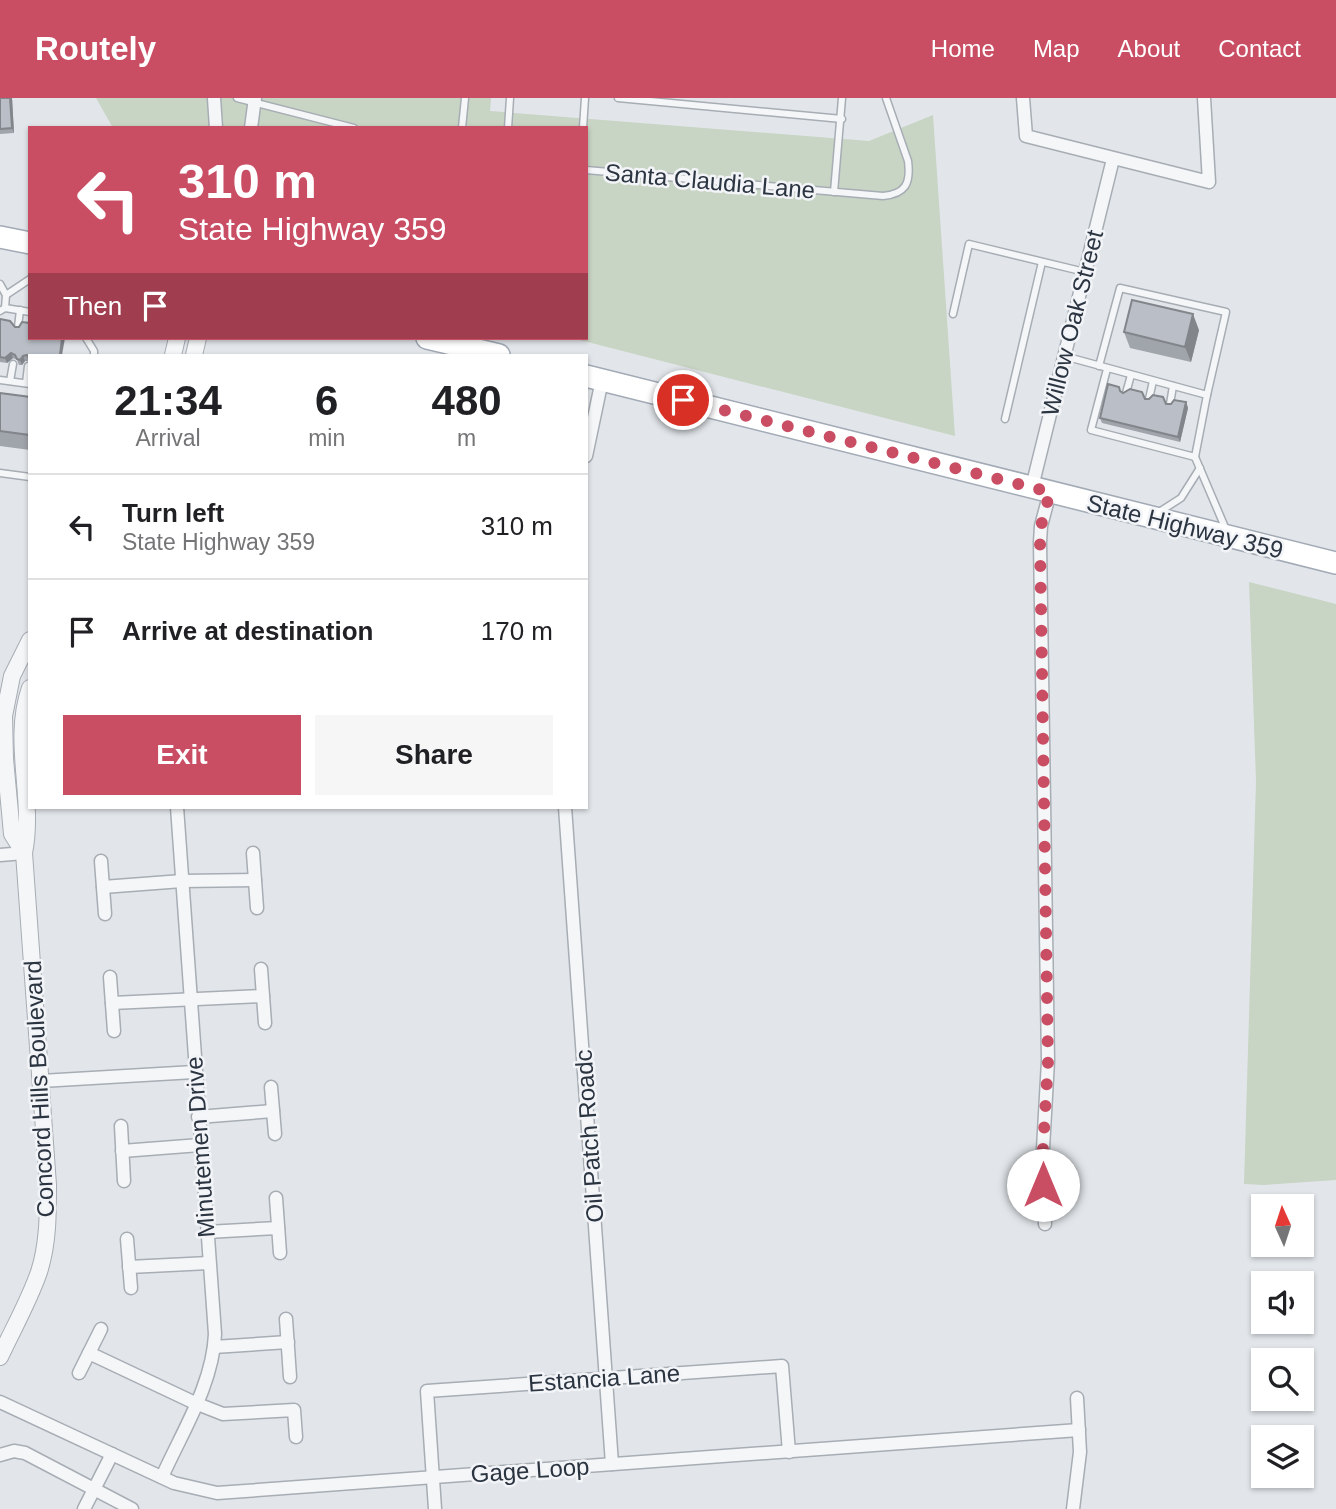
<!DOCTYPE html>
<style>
body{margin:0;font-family:Helvetica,sans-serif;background:#f6f6f6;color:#202124;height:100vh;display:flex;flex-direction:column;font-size:26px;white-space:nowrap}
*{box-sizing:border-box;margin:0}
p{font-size:23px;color:#757577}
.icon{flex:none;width:38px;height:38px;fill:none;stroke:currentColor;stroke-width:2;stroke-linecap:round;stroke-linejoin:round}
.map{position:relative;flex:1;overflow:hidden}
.details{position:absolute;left:28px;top:256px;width:560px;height:455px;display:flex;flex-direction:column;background:#fff;border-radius:0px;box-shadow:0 2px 5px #0004}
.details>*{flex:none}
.top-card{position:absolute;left:28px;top:28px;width:560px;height:214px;border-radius:0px;box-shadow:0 2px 5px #0004;background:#c94e64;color:#fff;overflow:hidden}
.needle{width:46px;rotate:357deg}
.buttons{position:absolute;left:1251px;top:1096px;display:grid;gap:14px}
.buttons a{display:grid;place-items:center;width:63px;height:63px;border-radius:0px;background:#fff;box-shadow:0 2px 5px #0004;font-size:35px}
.pin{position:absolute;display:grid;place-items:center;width:60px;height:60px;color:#fff;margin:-30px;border:4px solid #fff;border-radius:50%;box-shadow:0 2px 7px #0007}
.me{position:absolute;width:77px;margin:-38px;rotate:0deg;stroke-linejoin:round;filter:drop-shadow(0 0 5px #0008)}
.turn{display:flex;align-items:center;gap:24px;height:147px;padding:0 35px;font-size:32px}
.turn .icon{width:91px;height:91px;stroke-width:2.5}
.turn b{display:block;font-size:49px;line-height:60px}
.then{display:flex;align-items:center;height:66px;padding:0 35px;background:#0003;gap:14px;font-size:26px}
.eta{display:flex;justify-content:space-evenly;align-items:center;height:119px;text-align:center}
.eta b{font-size:42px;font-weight:600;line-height:49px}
.action{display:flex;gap:14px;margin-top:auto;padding:14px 35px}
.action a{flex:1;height:80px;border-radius:0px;background:#c94e64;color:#fff;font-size:28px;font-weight:600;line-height:80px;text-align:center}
.action a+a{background:#f6f6f6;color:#202124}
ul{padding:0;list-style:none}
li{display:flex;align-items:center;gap:21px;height:105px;padding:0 35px;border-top:2px solid #e0e0e0}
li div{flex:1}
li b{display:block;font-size:26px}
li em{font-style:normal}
header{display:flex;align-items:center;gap:42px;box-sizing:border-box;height:98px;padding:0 35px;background:#c94e64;color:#fff}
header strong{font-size:33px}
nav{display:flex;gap:38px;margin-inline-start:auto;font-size:24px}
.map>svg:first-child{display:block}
.green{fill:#c8d4c4}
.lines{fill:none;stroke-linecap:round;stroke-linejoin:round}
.service-casing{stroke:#a7adb4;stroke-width:9}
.minor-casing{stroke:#a7adb4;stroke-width:15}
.tertiary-casing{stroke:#a7adb4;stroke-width:18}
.primary-casing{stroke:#a2aab5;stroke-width:24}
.service{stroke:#f5f6f8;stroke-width:6}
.minor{stroke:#f5f6f8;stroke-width:12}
.tertiary{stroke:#f5f6f8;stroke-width:16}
.primary{stroke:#fff;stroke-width:21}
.wall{fill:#a0a4ab}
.shaded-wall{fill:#82868b}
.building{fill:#babfc7;stroke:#82868b;stroke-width:2}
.route{stroke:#c94e64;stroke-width:12;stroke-dasharray:0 21.6}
.labels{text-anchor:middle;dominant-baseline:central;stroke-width:5;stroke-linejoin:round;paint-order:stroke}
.street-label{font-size:24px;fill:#2b3441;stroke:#f2f4f7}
</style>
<header>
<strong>Routely</strong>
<nav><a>Home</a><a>Map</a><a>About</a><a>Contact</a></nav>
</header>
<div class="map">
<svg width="1336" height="1411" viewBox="0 0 1336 1411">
<rect width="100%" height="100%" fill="#e2e6ea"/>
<g class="green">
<polygon points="96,0 491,0 490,13 869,43 933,17 955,338 572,240 586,240 586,30 113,30"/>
<polygon points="1249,484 1336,506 1336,1082 1264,1087 1244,1086 1256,683"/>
</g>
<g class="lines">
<g class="service-casing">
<g id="service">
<polyline points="237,0 354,30"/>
<polyline points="618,0 842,21"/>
<polyline points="462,30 465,0"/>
<polyline points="508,30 510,0"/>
<polyline points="583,30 585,0"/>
<path d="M 586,72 L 883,98 C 905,96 911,86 908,63 L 886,0"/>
<polyline points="834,94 842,0"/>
<polyline points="0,186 6,197 5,210"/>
<polyline points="6,197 30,181"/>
<polyline points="0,213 5,210 30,214"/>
<polyline points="953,216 969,146 1085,174"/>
<polyline points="18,229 20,212"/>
<polyline points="86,240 94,253 94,257"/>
<polyline points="1064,258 1207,297 1195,359 1091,332 1107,271"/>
<polyline points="1099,268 1120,190 1226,214 1207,297"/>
<polyline points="0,282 30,286"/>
<polyline points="10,283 13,266"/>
<polyline points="26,285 28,268"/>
<polyline points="1126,295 1131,277"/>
<polyline points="1149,301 1153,283"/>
<polyline points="1170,306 1173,288"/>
<polyline points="1005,321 1042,164"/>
<polyline points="1195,359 1227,434"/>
<polyline points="0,375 30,379"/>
<polyline points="1156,416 1181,400 1200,370"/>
</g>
</g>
<g class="minor-casing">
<g id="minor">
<polyline points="214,0 216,30"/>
<polyline points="1023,0 1026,38 1209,84 1204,0"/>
<polyline points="251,30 255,0"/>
<polyline points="586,358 602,282"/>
<polyline points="1032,389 1113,61"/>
<polyline points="565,709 612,1366"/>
<polyline points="253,755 257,810"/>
<polyline points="0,757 24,755"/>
<polyline points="101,763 105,816"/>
<polyline points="103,789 182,783 255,782"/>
<polyline points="261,871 265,925"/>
<polyline points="110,879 114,933"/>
<polyline points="112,905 263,898"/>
<polyline points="41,983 194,974"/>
<polyline points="271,989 275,1036"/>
<polyline points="198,1019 273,1013"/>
<polyline points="121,1028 124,1083"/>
<polyline points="122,1053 200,1047"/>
<polyline points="276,1100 280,1155"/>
<polyline points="1045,1126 1042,1068 1048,963 1040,444 1041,428 1050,394"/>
<polyline points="207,1134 278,1130"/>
<polyline points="127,1141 131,1190"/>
<polyline points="129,1169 209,1165"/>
<polyline points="286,1221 290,1279"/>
<polyline points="214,1249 288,1244"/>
<polyline points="89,1255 195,1305 223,1316 294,1312 296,1339"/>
<polyline points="79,1275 101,1231"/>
<polyline points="0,1304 174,1385 217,1395 1079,1332"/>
<polyline points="0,1357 14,1353 25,1355 132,1411"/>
<path d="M 162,1379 C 182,1334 213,1286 215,1236 L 177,709"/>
<polyline points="84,1411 112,1356"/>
<polyline points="435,1411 427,1293 782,1268 789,1354"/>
<polyline points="1073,1411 1080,1354 1077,1300"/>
</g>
</g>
<g class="tertiary-casing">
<g id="tertiary">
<polyline points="173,257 177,240"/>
<polyline points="194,257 198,240"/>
<polyline points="24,755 12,736 5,661 4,618 12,578 30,542"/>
<path d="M 0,1259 C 13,1231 29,1203 39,1174 C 48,1146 48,1117 48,1087 L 24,755 C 35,701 11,644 30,590"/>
</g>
</g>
<g class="primary-casing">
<g id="primary">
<polyline points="0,139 30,145"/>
<polyline points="427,240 499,257"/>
<polyline points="586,278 1336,465"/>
</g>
</g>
<use href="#service" class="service"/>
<use href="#minor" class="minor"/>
<use href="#tertiary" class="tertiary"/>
<use href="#primary" class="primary"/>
</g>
<g class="wall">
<polygon points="0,0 12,0 14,35 0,36"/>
<polygon points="0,221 30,257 30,263 25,263 22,267 19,267 17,262 13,260 7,265 0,264"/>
<polygon points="1199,232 1191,264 1130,250 1124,234"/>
<polygon points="1120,294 1166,306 1186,304 1188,310 1180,344 1102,325 1100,320"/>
<polygon points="0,295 30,299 30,352 0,348"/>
</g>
<g class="shaded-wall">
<polygon points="10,0 12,0 14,35 12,30"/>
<polygon points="1193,216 1199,232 1191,264 1185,249"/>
<polygon points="62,240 65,240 62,257 60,257"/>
<polygon points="11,255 13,260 7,265 5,260"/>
<polygon points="23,258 25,263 22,267 20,262"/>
<polygon points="1186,304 1188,310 1180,344 1178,339"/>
</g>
<g class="building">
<polygon points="0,0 10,0 12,30 0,31"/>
<polygon points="1132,202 1193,216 1185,249 1124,234"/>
<polygon points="0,221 10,223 15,229 19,229 22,224 30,225 30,240 62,240 60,257 30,257 30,261 27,257 23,258 20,262 17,261 15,257 11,255 5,260 0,259"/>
<polygon points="1108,286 1119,289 1120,293 1123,295 1130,291 1142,294 1145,301 1149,301 1153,297 1163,299 1166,306 1171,306 1174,302 1186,304 1178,339 1100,320"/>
<polygon points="0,295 30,299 30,337 0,333"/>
</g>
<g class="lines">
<polyline class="route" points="683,302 1050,394 1041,428 1040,443 1048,964 1042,1068 1043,1087"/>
</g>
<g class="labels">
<g class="street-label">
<text transform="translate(710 83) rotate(5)">Santa Claudia Lane</text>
<text transform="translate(1072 225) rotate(-76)">Willow Oak Street</text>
<text transform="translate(1185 428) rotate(14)">State Highway 359</text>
<text transform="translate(39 991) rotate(-93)">Concord Hills Boulevard</text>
<text transform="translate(589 1038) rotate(-94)">Oil Patch Roadc</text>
<text transform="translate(200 1049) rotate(-94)">Minutemen Drive</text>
<text transform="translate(604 1280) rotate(-4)">Estancia Lane</text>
<text transform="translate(530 1372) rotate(-4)">Gage Loop</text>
</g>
</g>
</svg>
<div class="buttons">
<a><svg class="needle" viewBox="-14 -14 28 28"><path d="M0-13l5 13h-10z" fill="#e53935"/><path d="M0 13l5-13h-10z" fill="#757577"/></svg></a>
<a><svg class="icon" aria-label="sound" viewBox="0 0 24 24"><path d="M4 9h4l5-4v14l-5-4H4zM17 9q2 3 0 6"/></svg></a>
<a><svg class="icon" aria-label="search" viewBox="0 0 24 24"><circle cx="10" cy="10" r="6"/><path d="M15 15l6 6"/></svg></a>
<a><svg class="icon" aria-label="layers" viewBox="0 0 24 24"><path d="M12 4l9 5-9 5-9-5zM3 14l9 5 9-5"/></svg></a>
</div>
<div class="pin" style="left:683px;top:302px;background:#d93025"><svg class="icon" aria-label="arrive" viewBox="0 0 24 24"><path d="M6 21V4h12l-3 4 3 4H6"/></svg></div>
<svg class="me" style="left:1043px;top:1087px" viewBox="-20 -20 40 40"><circle r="19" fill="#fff"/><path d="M0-13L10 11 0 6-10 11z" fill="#c94e64"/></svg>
<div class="top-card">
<div class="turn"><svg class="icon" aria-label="left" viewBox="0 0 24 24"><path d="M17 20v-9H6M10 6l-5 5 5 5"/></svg><div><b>310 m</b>State Highway 359</div></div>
<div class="then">Then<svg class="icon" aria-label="arrive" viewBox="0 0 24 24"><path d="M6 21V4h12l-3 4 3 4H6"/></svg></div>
</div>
<section class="details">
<div class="eta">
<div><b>21:34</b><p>Arrival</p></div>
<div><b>6</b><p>min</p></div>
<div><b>480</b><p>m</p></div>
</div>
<ul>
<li><svg class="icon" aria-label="left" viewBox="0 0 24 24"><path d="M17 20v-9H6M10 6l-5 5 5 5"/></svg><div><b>Turn left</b><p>State Highway 359</p></div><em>310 m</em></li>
<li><svg class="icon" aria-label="arrive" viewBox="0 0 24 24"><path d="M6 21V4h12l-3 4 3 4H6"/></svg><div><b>Arrive at destination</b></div><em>170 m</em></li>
</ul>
<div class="action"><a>Exit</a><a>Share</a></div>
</section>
</div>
